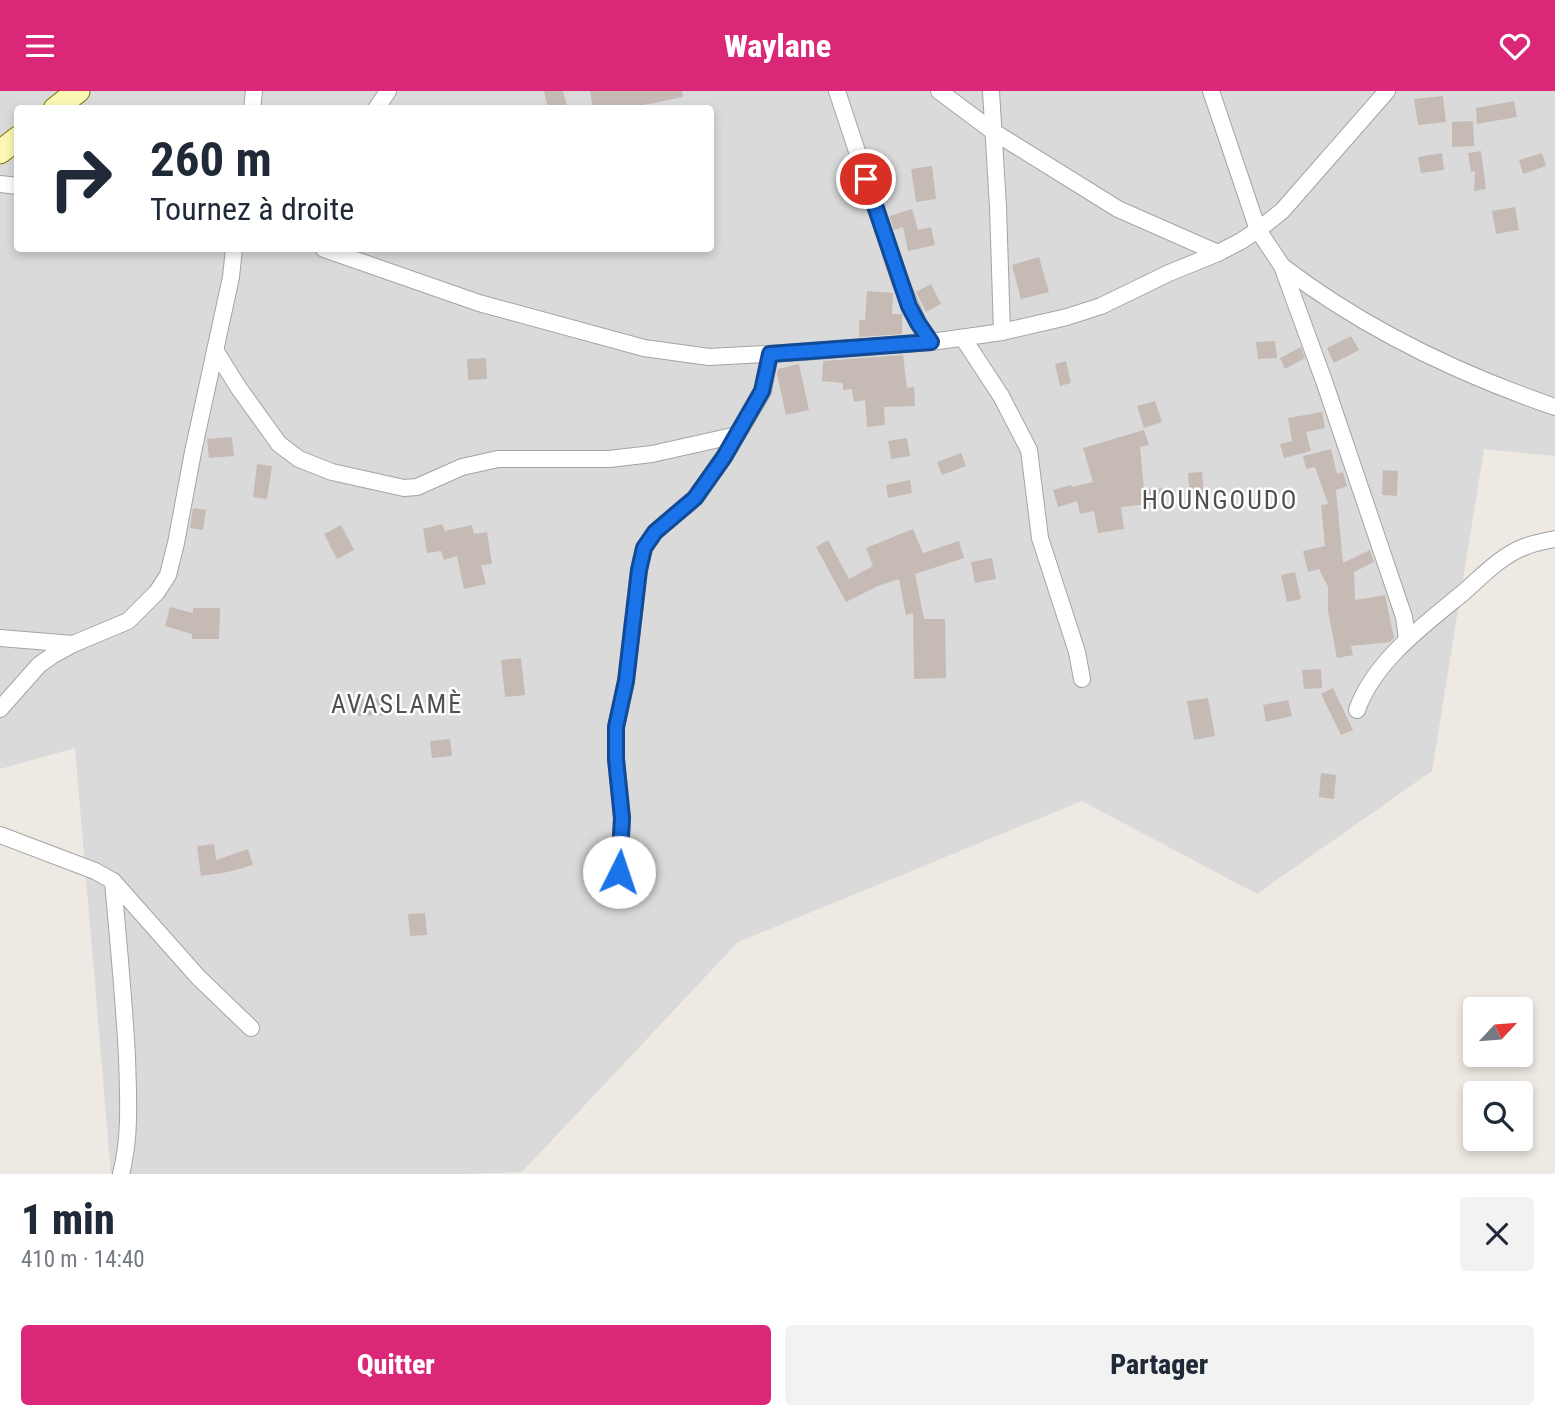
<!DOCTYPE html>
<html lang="fr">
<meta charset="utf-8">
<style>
body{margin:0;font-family:"Roboto Condensed",sans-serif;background:#f2f2f3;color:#1f2937;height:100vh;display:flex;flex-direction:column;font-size:26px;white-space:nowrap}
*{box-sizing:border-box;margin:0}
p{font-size:23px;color:#747a83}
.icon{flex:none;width:38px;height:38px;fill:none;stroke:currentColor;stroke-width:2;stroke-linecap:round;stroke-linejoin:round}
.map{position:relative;height:1083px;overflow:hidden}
.side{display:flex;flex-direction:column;background:#fff;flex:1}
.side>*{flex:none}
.top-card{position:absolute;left:14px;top:14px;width:700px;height:147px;border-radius:7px;box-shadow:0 4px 10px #0003;background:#fff;color:#1f2937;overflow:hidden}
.needle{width:46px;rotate:64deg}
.fabs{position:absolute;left:1463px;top:906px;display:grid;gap:14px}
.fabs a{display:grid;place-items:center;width:70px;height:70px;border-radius:7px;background:#fff;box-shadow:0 4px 10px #0003;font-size:35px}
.pin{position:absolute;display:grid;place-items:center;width:60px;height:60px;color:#fff;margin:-30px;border:4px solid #fff;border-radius:50%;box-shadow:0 2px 7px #0007}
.me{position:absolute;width:77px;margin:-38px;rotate:4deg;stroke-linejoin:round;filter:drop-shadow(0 0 5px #0008)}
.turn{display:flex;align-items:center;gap:24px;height:147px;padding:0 21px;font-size:32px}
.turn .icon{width:91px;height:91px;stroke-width:2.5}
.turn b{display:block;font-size:49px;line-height:60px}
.round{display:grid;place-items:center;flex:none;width:74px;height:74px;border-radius:7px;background:#f2f2f3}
.head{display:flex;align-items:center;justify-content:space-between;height:119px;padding:0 21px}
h1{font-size:42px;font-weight:800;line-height:52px}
.button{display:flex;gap:14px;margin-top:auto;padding:14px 21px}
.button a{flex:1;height:80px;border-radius:7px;background:#db2777;color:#fff;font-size:28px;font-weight:800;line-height:80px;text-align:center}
.button a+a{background:#f2f2f3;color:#1f2937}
header{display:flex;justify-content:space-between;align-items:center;height:91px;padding:0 21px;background:#db2777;color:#fff;font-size:32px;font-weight:800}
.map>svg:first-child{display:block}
.residential{fill:#dbdada;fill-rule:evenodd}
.building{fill:#c6bab5}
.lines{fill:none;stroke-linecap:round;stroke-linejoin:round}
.street-casing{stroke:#a4a4a4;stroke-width:18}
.secondary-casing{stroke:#757502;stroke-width:25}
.street{stroke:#fff;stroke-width:16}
.secondary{stroke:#fbf7b4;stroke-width:23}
.route-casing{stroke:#114b97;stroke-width:18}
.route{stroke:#1a73e8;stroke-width:12}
.labels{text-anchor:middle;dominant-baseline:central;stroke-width:5;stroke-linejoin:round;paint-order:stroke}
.quarter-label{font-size:26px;letter-spacing:2px;fill:#505050;stroke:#fff}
</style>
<header><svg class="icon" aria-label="menu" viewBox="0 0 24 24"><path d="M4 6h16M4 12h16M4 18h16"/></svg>Waylane<svg class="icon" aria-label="heart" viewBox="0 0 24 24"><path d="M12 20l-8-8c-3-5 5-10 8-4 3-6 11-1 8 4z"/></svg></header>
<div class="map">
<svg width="1555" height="1083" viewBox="0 0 1555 1083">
<rect width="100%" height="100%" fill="#eee9e2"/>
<path class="residential" d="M 0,0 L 1555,0 L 1555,365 L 1484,358 L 1432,680 L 1257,803 L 1082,710 L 738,851 L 522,1081 L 465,1083 L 111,1083 L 75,657 L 0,678 ZM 18,18 L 710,18 L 710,158 L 18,158 Z"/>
<g class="building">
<polygon points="544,0 563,0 568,18 548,18"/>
<polygon points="590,0 682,0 683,6 623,18 593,18"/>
<polygon points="1443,5 1446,31 1418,34 1414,8"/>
<polygon points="1514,10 1517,26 1477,33 1476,17"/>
<polygon points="1473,30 1474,55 1452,56 1452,31"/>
<polygon points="1481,60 1486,98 1474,100 1475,80 1471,81 1468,62"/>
<polygon points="1442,62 1444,79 1421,82 1418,66"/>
<polygon points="1542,62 1546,75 1523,83 1519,69"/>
<polygon points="932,75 936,108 916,111 911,78"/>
<polygon points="1515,116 1519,139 1496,143 1492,120"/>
<polygon points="912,118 918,139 931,136 935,154 908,160 903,136 894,139 889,125"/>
<polygon points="1039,166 1049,201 1021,208 1012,174"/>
<polygon points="931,193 941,213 926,221 916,201"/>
<polygon points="867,200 893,202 892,223 902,223 902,243 859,246 859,229 865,229"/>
<polygon points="1351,245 1359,259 1334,272 1327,257"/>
<polygon points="1275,250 1277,267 1258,268 1256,251"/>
<polygon points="1301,256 1305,267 1285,278 1280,267"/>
<polygon points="903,264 907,297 914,296 915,315 884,316 885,334 867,336 865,309 854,311 852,298 843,299 843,292 822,290 823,270"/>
<polygon points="486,267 487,288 468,289 467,268"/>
<polygon points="1066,270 1071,292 1060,295 1055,273"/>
<polygon points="799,273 809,319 786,324 777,283 778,278"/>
<polygon points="1155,310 1162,331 1144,337 1137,315"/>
<polygon points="1322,321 1325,337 1306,341 1311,360 1284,367 1280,353 1292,350 1288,327"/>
<polygon points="1144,339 1149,354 1140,356 1144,399 1164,397 1166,411 1121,416 1124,438 1098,442 1094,420 1080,423 1077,410 1058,416 1053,399 1071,394 1072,396 1093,391 1083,357"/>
<polygon points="232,346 234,365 209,367 207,348"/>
<polygon points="907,347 910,365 891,368 888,350"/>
<polygon points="1331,358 1337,383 1343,381 1347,395 1336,399 1343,472 1370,459 1374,471 1354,481 1355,509 1385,504 1394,547 1390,551 1351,555 1353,564 1337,567 1328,520 1328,496 1319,478 1308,481 1303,460 1325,455 1321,414 1328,413 1315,376 1306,378 1303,365"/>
<polygon points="961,362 966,375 942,384 937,371"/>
<polygon points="257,373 272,375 267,408 253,406"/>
<polygon points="1383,379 1398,380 1397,405 1382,404"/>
<polygon points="1202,381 1204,409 1190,410 1188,382"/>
<polygon points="910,389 912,402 888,407 886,394"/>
<polygon points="193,417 206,419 203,439 190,437"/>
<polygon points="442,433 445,440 472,434 474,443 487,441 492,473 481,474 486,493 464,498 457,465 444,469 441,460 427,462 423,438"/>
<polygon points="341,434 354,459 337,468 324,443"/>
<polygon points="913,438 923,462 959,450 964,467 915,483 924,528 945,528 946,587 914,588 913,522 906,524 899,488 878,495 846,511 816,456 828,449 849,488 873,475 866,457"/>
<polygon points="992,467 996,488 975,492 971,471"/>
<polygon points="1295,481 1301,508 1287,511 1281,484"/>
<polygon points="170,516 193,522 193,517 220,517 219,548 192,548 192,543 165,535"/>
<polygon points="521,567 525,604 505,606 501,569"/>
<polygon points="1321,578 1322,597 1304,598 1302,579"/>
<polygon points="1333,597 1353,639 1341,644 1321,603"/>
<polygon points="385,607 386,624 358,625 358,608"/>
<polygon points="1208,607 1215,645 1194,649 1187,610"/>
<polygon points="1288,609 1292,625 1266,631 1263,614"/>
<polygon points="450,648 452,665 432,667 430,650"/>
<polygon points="1321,682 1336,684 1334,708 1319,706"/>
<polygon points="214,753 216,769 248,758 253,774 228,781 201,785 197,755"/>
<polygon points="425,822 427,844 410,845 408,823"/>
</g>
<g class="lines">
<g class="street-casing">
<g id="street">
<polyline points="837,0 900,190 918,232 931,251"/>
<polyline points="939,0 994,41 1118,118 1218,162"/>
<polyline points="991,0 998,116 1002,241"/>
<polyline points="1211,0 1258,139 1282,175 1324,290 1404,526 1407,548"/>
<polyline points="252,18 254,0"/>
<polyline points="376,18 388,0"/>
<polyline points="0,93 18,95"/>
<polyline points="324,158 479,212 644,257 709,266 802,261 931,251 1002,241 1067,226 1101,215 1169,182 1218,162 1241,150 1258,139 1282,120 1387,0"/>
<path d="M 1282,175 C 1363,237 1459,283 1555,316"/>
<polyline points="963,247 1001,305 1029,359 1040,447 1077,561 1082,588"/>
<polyline points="215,259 238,296 279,353 299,368 332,381 404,397 417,396 462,376 498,368 609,368 652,363 737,344"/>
<polyline points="0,547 73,553"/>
<polyline points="0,618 39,574 53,564 73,553 128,530 157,501 168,484 176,452 193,361 231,186 234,158"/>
<path d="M 1357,619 C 1374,570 1425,533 1464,501 C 1482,485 1501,465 1524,456 C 1534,452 1545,450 1555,448"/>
<polyline points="0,744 95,780 113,790 198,886 251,937"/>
<polyline points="619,781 622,727 616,668 616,636 626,590 639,479 644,457 655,441 695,407 724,366 763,300 770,263"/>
<path d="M 113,790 C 118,849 124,907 127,966 C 128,1005 131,1045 121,1083"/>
</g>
</g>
<g class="secondary-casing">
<g id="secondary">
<polyline points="55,18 78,0"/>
<polyline points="0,61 18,47"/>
</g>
</g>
<use href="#street" class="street"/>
<use href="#secondary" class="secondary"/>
</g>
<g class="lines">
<g class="route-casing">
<polyline id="route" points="619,781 622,727 616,668 616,636 626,590 639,479 644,457 655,441 695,407 724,366 762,300 770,263 931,251 918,232 909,215 866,88"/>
</g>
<use href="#route" class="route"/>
</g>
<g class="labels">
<g class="quarter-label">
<text x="1220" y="409">HOUNGOUDO</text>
<text x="397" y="613">AVASLAMÈ</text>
</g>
</g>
</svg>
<div class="fabs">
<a><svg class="needle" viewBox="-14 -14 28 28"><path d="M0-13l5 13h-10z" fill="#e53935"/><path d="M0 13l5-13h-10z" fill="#747a83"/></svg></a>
<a><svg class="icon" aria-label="search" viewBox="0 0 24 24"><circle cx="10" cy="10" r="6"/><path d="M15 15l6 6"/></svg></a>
</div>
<div class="pin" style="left:866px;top:88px;background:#d93025"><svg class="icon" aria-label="arrive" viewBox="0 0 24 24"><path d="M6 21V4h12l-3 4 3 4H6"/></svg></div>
<svg class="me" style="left:619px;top:781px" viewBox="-20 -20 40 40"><circle r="19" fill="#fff"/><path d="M0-13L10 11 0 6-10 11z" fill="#1a73e8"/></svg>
<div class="top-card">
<div class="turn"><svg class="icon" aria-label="right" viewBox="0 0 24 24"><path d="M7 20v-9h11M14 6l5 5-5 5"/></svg><div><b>260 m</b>Tournez à droite</div></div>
</div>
</div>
<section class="side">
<div class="head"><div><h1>1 min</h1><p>410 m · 14:40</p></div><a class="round"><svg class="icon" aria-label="close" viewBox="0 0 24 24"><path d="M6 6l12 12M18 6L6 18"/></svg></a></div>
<div class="button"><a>Quitter</a><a>Partager</a></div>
</section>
